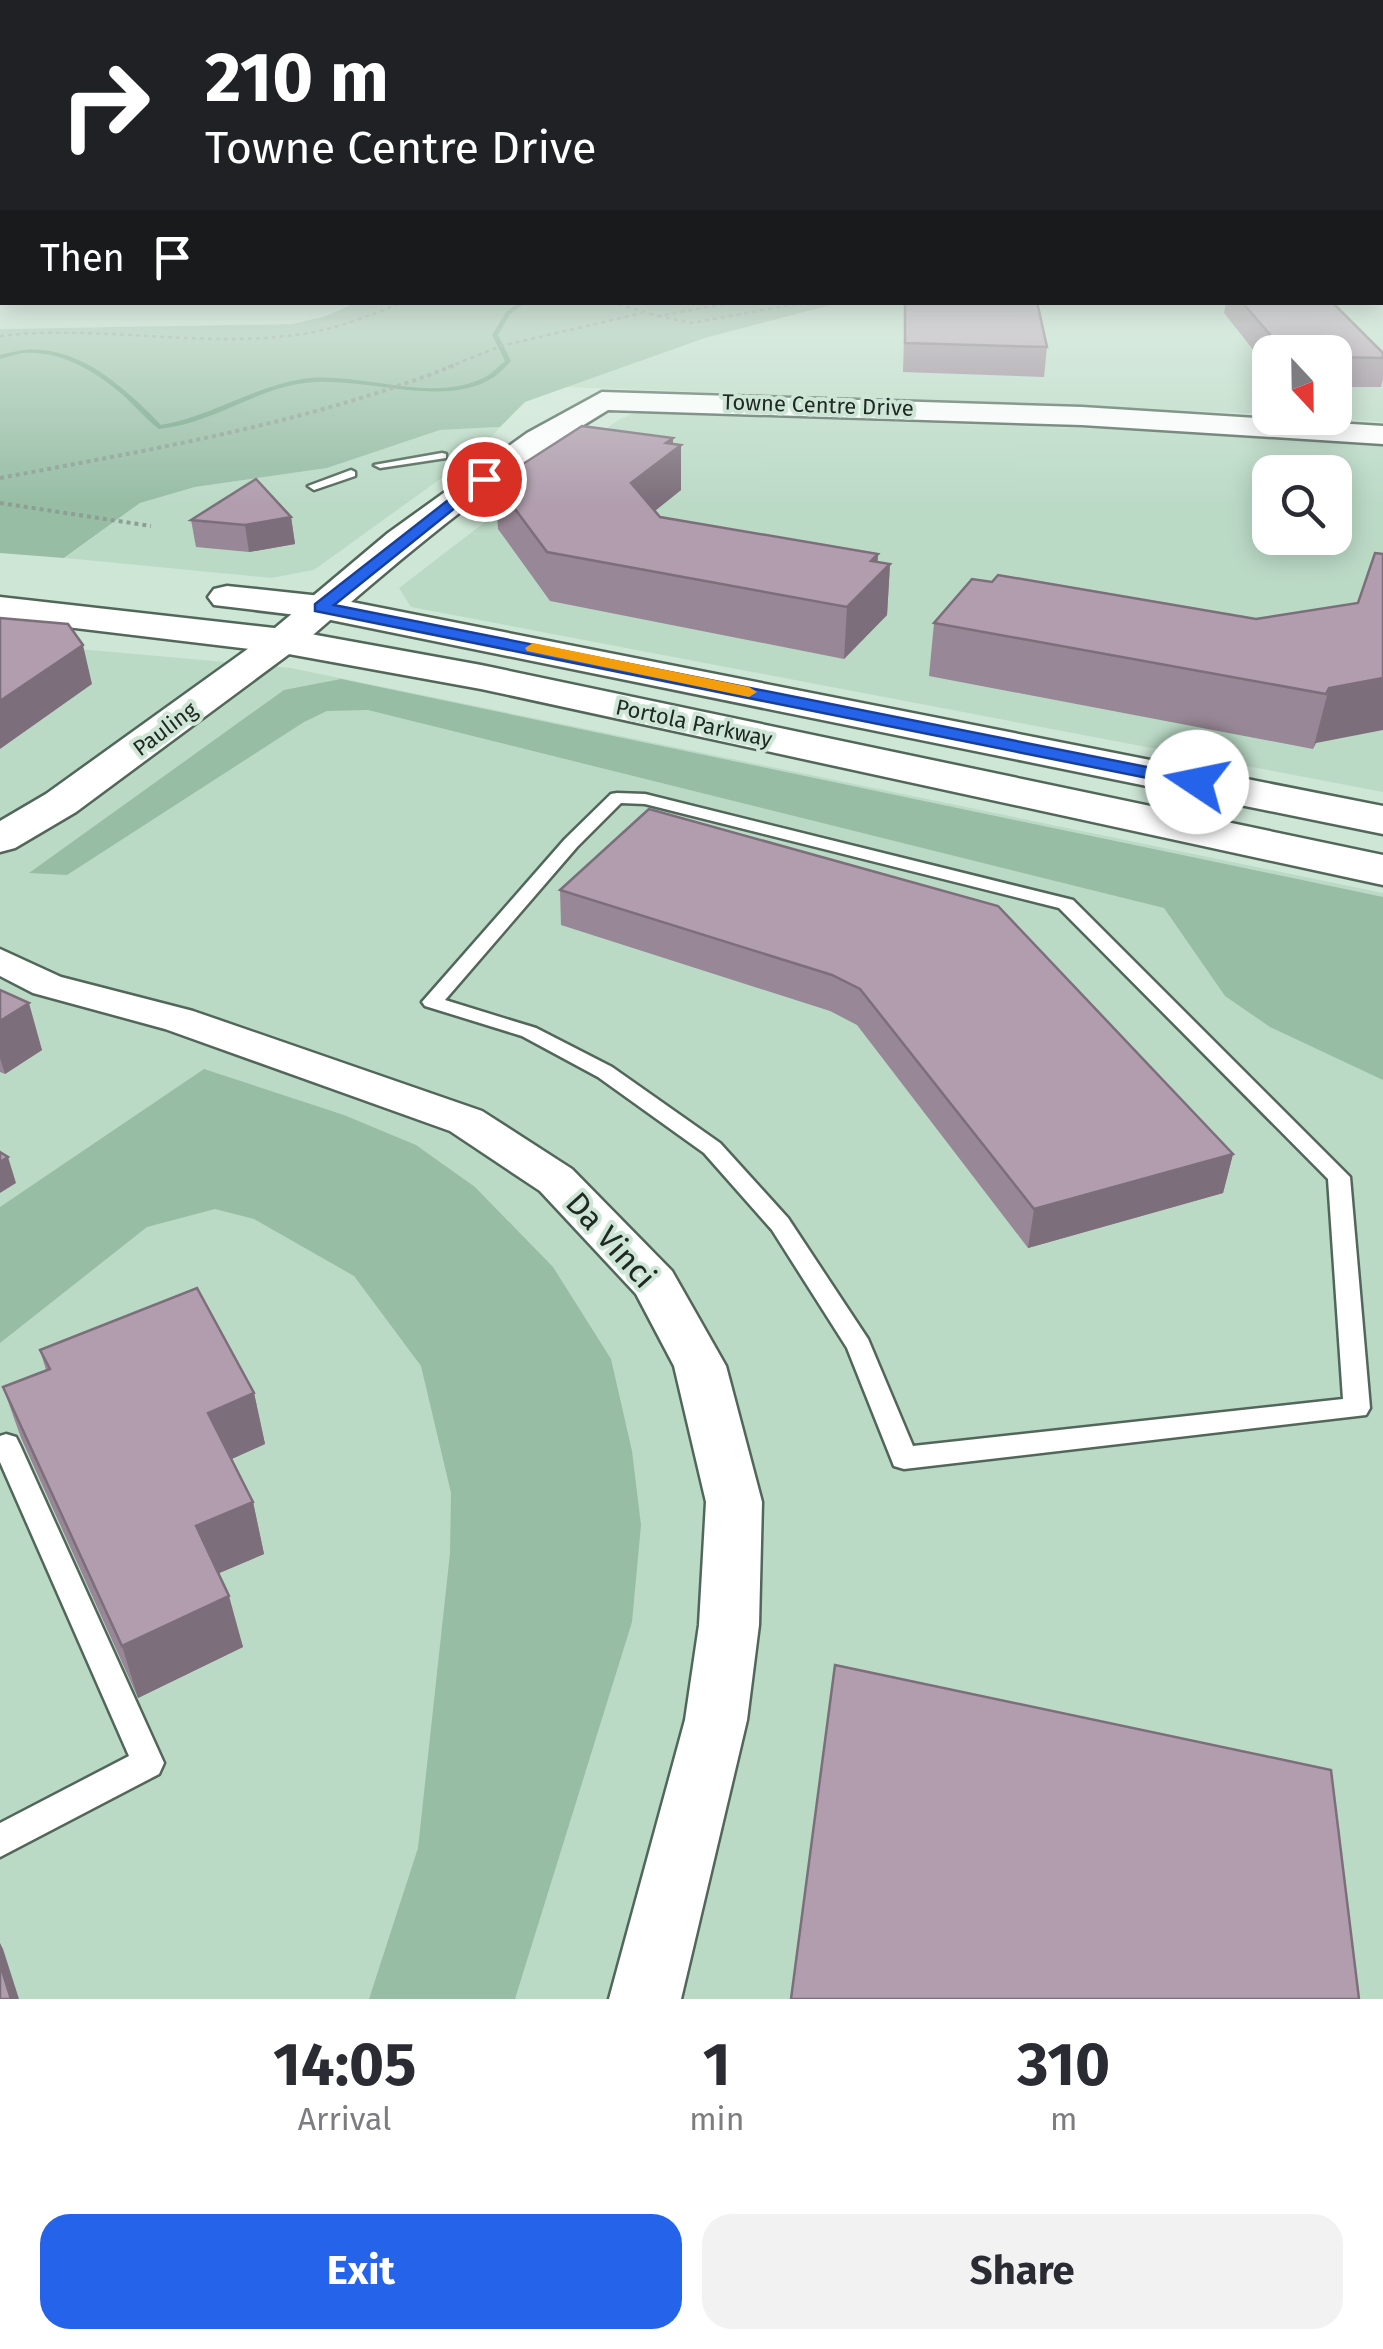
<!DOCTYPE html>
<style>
body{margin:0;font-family:"Fira Sans",sans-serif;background:#f2f2f3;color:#2b2b33;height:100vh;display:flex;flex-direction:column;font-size:38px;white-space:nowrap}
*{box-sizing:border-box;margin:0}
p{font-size:32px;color:#7c7c81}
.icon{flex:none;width:55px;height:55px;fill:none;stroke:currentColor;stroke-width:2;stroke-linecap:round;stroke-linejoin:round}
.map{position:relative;height:1999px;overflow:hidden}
.sheet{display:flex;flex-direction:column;background:#fff;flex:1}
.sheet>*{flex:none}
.banner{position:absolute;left:0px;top:0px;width:1385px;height:305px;box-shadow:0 5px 25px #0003;background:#202124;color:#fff;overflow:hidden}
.needle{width:65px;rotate:158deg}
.buttons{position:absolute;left:1252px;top:335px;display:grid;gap:20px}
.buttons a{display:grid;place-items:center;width:100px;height:100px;border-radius:20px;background:#fff;box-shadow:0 5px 25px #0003;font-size:50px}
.pin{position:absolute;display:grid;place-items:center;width:85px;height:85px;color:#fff;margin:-42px;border:5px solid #fff;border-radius:50%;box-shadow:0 2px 10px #0007}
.me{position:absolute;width:110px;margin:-55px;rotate:281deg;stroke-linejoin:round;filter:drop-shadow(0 0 8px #0008)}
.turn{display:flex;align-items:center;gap:35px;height:210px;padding:0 40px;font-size:45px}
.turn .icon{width:130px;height:130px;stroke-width:2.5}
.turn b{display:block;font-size:70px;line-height:85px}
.then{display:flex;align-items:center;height:95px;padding:0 40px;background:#0003;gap:20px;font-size:38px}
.eta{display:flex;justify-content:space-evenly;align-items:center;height:170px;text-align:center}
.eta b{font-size:60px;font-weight:700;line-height:70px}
.button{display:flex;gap:20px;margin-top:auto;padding:20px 40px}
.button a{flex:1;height:115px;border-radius:30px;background:#2563eb;color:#fff;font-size:40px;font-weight:700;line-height:115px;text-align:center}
.button a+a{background:#f2f2f3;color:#2b2b33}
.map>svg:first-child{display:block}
.built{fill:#bbdac6;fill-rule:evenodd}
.green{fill:#97bda5}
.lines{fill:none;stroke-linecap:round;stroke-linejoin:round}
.stream{fill:#72a385;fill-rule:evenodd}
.service-casing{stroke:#52675a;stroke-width:5}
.minor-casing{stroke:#52675a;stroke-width:5}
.tertiary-casing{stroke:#52675a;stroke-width:5}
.secondary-casing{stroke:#52675a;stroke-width:5}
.primary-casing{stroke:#52675a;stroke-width:5}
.motorway-casing{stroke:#52675a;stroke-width:5}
.path-far1{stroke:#8c9f92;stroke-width:2.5;stroke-dasharray:4 4;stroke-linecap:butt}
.path{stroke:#8c9f92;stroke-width:4;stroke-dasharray:4 4;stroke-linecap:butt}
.service{fill:#fff;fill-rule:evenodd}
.minor{fill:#fff;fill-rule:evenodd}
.tertiary{fill:#fff;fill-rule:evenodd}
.secondary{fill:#fff;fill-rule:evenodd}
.primary{fill:#fff;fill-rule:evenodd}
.motorway{fill:#fff;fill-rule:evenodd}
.wall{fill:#988796}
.shaded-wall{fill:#7c6e7a}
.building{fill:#b19dae;stroke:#7c6e7a;stroke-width:2.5}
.route{fill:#2563eb;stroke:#184099;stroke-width:2.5}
.slow{fill:#f59e0b}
.labels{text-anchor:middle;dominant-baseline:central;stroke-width:8;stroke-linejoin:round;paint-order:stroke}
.far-street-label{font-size:22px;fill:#202923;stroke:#cee6d6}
.near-street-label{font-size:32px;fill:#202923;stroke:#cee6d6}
</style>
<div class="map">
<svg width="1383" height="1999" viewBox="0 0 1383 1999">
<rect width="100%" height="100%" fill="#cee6d6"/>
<g class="built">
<polygon points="0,271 2,302 355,303 326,316 292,324 0,329"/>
<polygon points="1383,296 1383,422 1320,418 1335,418 1335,352 1270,352 1270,414 567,387 705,338 839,303 1382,302"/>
<path d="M 634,413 L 1133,430 L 1383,446 L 1383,792 L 411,607 L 399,588 L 618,420 ZM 1270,472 L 1335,472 L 1335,538 L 1270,538 Z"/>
<polygon points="500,427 479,451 314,570 271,578 65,558 140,503 195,487 327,468 440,430"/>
<polygon points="0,642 291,668 1383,893 1383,1999 0,1999"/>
</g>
<g class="green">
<polygon points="355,303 355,302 839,303 705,338 525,402 500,427 440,430 327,468 195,487 140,503 64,558 0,553 0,329 292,324 326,316"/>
<polygon points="341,679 1383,897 1383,1080 1270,1027 1225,996 1164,908 368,710 327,711 304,722 67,875 29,873 284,690"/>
<polygon points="204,1069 344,1115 416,1145 475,1187 553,1267 611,1359 632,1451 641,1525 632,1622 515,1999 369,1999 418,1848 450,1553 451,1493 421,1366 354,1276 254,1219 215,1209 147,1227 0,1343 0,1207"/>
</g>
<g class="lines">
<path class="stream" d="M 520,302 L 526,302 L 510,314 L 498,335 L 511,361 C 506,366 500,373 494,377 C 445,410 361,375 305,383 C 269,387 237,407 204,418 C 189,424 174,427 159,429 C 147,420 136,407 124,396 C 97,372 61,350 23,353 C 16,354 8,357 0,359 L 0,355 C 8,353 16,351 24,350 C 79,345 125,388 161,425 C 210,417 252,387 302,379 C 360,370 433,406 487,376 C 493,372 499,366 505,361 L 492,335 L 506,312 Z"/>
<g class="service-casing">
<g id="service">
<polygon points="442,453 446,454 446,458 380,468 374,465"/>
<polygon points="351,470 355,472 355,476 314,490 308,486"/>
<path d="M 617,793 L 645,794 L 1073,900 L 1350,1177 L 1370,1408 L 1366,1415 L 904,1469 L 894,1466 L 847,1348 L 772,1230 L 704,1153 L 598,1077 L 522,1036 L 425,1006 L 422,1002 L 565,839 L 611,794 ZM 621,803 L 645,804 L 1059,908 L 1328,1179 L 1343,1399 L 913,1446 L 868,1339 L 788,1218 L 720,1143 L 612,1067 L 536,1028 L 445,1000 L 577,847 Z"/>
<polygon points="6,1434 16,1437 20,1445 164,1763 159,1774 0,1857 0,1823 129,1756 0,1462 0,1436"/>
</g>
</g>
<g class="minor-casing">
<polygon id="minor" points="0,949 61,977 193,1011 482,1111 572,1169 672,1271 726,1366 762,1502 759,1625 747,1720 681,1999 609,1999 685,1720 699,1625 706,1502 674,1366 636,1294 540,1191 450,1131 165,1029 33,993 0,976"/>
</g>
<g class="tertiary-casing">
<polygon id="tertiary" points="283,630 296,633 301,641 296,649 76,812 15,848 0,852 0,821 46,794 270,633"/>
</g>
<g class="secondary-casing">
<path id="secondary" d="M 602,392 L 1082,407 L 1383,426 L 1383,444 L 1082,425 L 608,410 C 495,478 396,562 297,649 L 269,649 L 263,641 L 269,633 L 388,533 L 527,433 Z"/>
</g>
<g class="primary-casing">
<g id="primary">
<rect x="1382" y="249" width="1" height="14"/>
<polygon points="227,586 321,596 1383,806 1383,834 321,618 214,605 208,597 214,589"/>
<polygon points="0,597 283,629 481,665 1383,855 1383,885 481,689 283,653 0,619"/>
</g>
</g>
<g class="motorway-casing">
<g id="motorway">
<rect x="0" y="224" width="2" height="10"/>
<rect x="1382" y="224" width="1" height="11"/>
<rect x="1382" y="270" width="1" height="14"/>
</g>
</g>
<g class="path-far1">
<polyline points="611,302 658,316 737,302"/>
<polyline points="658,316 691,323 807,302"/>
<path d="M 0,336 C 102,324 207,350 309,333 C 342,327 373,314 404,302"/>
<polyline points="448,367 501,346 642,313"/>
</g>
<g class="path">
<path d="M 0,478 C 154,449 309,423 455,365"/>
<polyline points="0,503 151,526"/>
</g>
<use href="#service" class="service"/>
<use href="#minor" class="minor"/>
<use href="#tertiary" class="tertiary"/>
<use href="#secondary" class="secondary"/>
<use href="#primary" class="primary"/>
<use href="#motorway" class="motorway"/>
</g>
<g class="wall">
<polygon points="905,302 1047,347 1044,377 903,372"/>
<polygon points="1226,302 1332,302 1383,353 1383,379 1381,387 1335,387 1335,352 1270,352 1270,371 1224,313"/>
<polygon points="681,445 681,490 655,511 660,517 890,564 887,615 844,659 550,601 498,529 495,482"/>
<polygon points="291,517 295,544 249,552 196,547 191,520"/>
<polygon points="992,582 1256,619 1358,603 1313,749 929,676 934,623"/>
<polygon points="649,809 1233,1154 1223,1193 1028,1248 857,1025 830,1011 561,925 560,890"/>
<polygon points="0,990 42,1050 5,1074 0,1072"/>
<polygon points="40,1350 254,1393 265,1444 231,1459 253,1502 264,1554 219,1573 243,1647 138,1698 21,1438 3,1387 46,1370"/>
</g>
<g class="shaded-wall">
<polygon points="673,438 673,452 681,445 681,490 632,529 631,483 666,443"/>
<polygon points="291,517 295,544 249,552 245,525"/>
<polygon points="878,554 877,578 890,564 887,615 844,659 847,607 871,561"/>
<polygon points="83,645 92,684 0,749 0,701"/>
<polygon points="1383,678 1383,730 1316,743 1313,749 1329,688"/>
<polygon points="29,1003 42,1050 5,1074 0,1058 0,1021"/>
<polygon points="1233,1154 1223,1193 1028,1248 1034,1209"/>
<polygon points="8,1157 16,1183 0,1193 0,1162"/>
<polygon points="254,1393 265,1444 221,1464 208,1413"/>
<polygon points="253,1502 264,1554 210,1577 196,1526"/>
<polygon points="229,1596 243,1647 138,1698 122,1646"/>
<polygon points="0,1943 3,1949 19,1999 11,1999 0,1964"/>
</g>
<g class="building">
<polygon points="905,302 1037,302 1047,347 905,343"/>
<polygon points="1242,302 1332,302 1383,353 1383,358 1335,357 1335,352 1285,352"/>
<polygon points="582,426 673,438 666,443 681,445 631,483 660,517 878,554 871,561 890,564 847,607 547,552 495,482"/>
<polygon points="256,479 291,517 245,525 191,520"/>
<polygon points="1375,553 1383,554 1383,678 1329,688 1326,694 934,623 972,579 992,582 998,575 1256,619 1358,603"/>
<polygon points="0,618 68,624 83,645 0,701"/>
<polygon points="649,809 998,906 1233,1154 1034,1209 860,989 832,975 560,890"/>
<polygon points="0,990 29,1003 0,1021"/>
<polygon points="0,1152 8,1157 0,1162"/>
<polygon points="197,1288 254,1393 208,1413 253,1502 196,1526 229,1596 122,1646 3,1387 50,1369 40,1350"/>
<polygon points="835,1665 1331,1770 1359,1999 791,1999"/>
<polygon points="0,1964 11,1999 0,1999"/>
</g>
<linearGradient id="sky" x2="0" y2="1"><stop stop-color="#79adc0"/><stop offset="0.44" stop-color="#e9f4ed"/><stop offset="1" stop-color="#e9f4ed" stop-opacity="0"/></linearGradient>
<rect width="1383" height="504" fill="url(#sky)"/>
<polygon class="route" points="479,476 491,479 334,605 1197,777 1206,782 1197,788 315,611 315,604"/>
<polygon class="slow" points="533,643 749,687 757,692 749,697 527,651 525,648"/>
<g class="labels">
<g class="far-street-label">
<text transform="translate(818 405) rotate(2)">Towne Centre Drive</text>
<text transform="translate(694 723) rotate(12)">Portola Parkway</text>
<text transform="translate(165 729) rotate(-37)">Pauling</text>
</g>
<g class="near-street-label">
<text transform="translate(611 1240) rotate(48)">Da Vinci</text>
</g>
</g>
</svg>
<div class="buttons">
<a><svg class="needle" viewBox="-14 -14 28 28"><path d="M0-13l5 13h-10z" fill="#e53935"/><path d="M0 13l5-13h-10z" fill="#7c7c81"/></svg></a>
<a><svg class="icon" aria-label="search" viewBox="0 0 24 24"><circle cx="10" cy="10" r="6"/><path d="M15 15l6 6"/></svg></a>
</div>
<div class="pin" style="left:484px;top:479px;background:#d93025"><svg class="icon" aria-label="arrive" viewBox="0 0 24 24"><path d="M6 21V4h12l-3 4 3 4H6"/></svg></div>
<svg class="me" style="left:1197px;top:782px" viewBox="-20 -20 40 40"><circle r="19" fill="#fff"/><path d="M0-13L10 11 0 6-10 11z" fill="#2563eb"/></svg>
<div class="banner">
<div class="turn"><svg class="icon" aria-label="right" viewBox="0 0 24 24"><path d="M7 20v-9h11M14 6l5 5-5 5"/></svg><div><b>210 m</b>Towne Centre Drive</div></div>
<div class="then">Then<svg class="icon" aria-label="arrive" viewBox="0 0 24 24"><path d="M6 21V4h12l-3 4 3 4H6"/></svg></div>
</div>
</div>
<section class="sheet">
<div class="eta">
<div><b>14:05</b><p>Arrival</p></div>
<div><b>1</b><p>min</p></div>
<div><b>310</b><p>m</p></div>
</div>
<div class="button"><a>Exit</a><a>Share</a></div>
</section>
